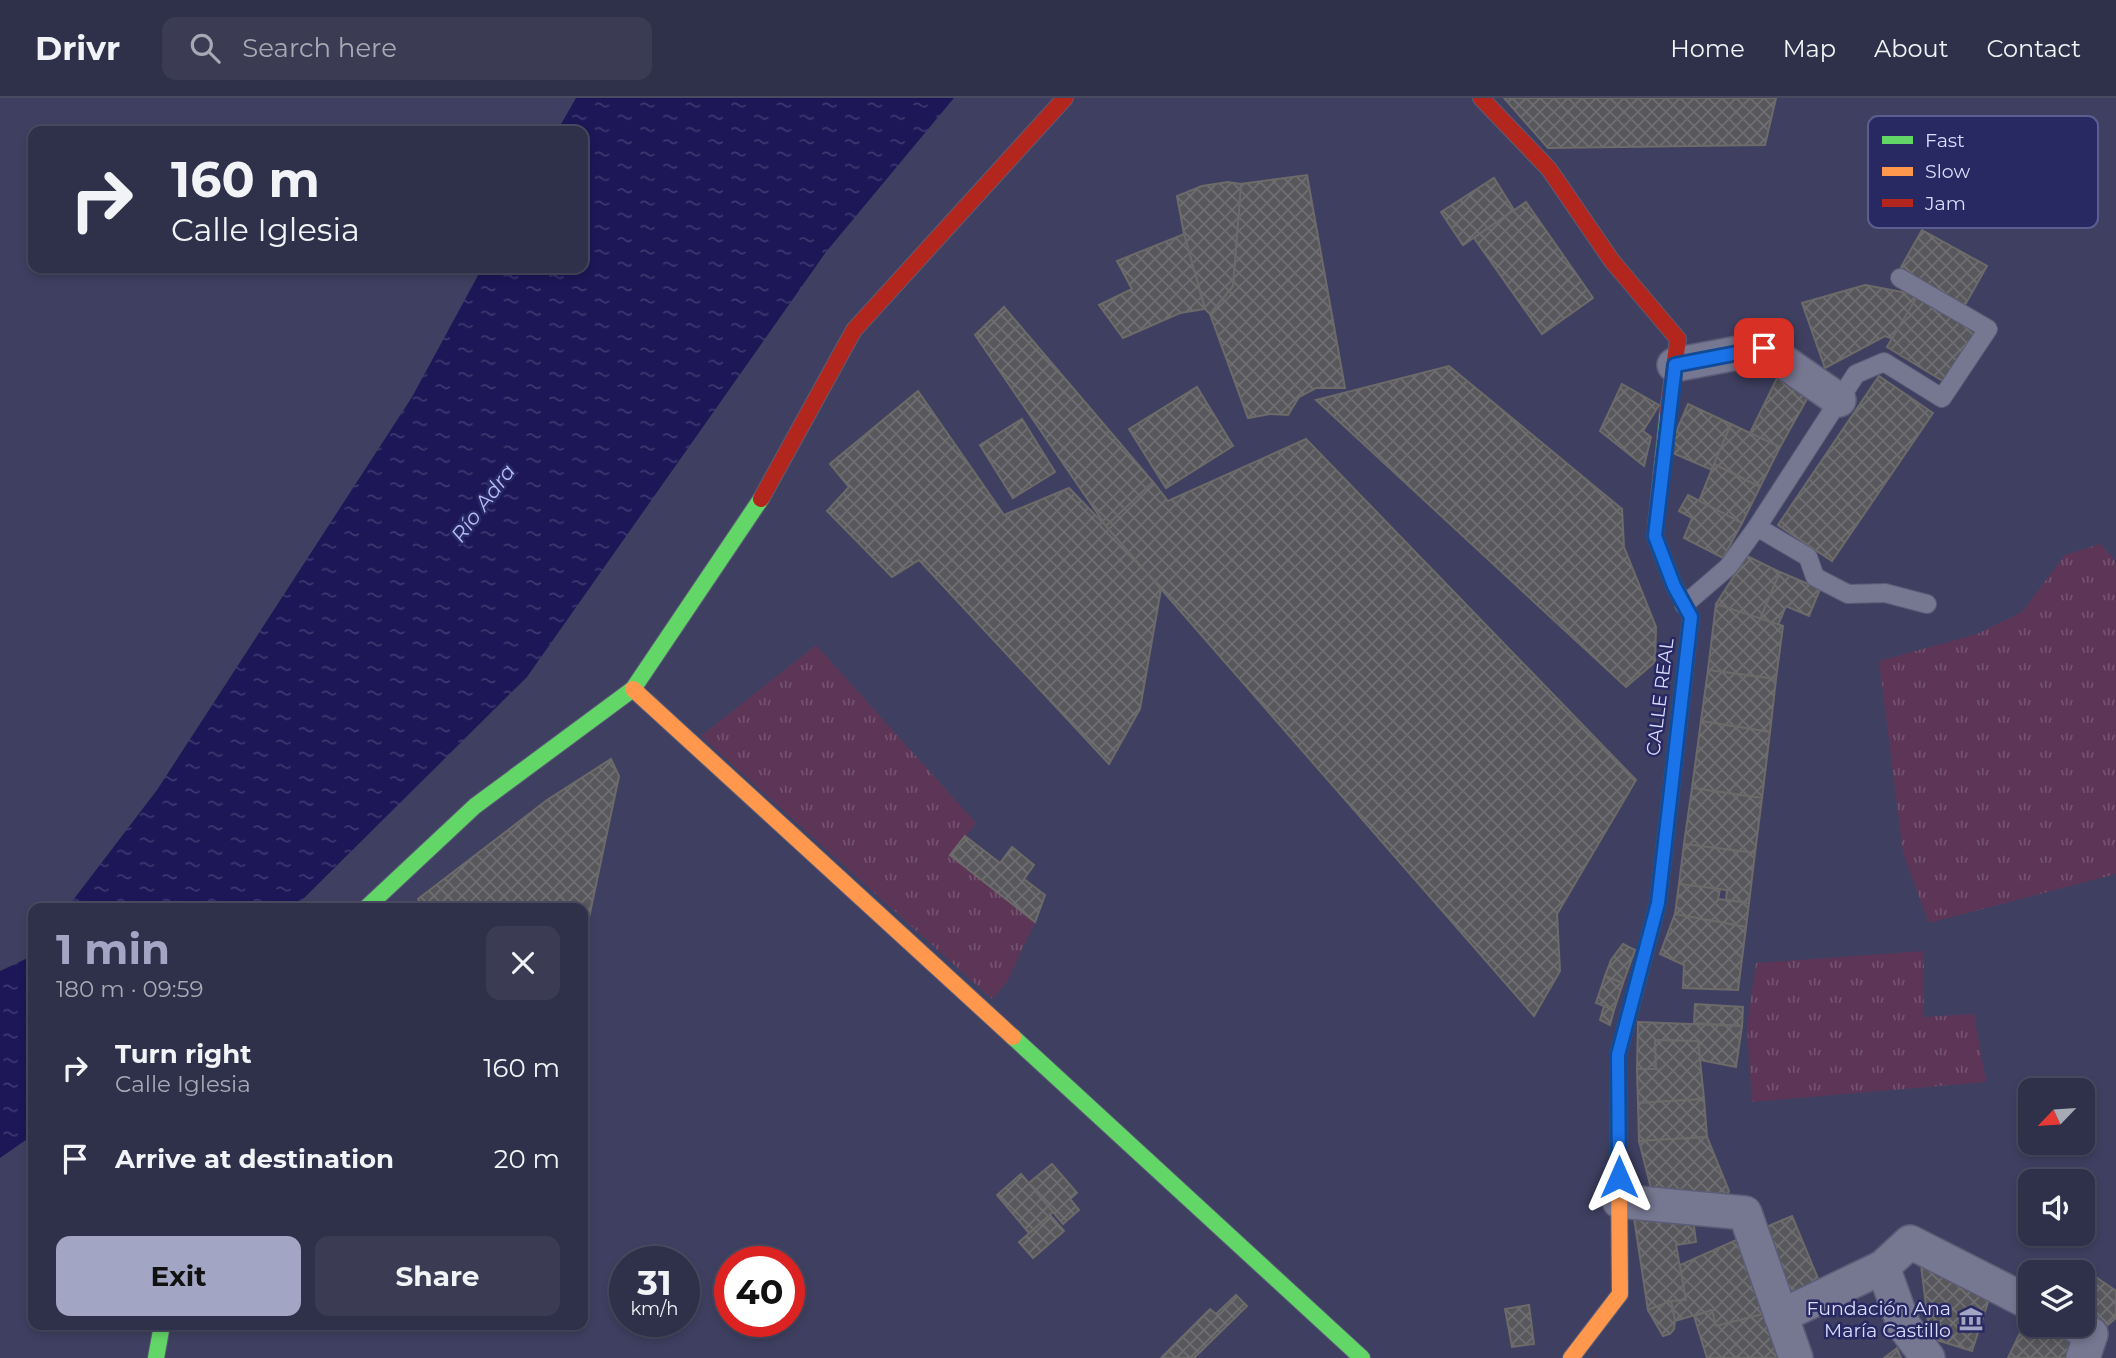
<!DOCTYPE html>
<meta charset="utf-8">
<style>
body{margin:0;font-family:Montserrat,sans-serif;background:#3b3c53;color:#f1f3f6;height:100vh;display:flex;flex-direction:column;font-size:26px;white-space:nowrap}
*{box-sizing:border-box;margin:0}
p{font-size:23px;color:#a7a9b4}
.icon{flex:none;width:38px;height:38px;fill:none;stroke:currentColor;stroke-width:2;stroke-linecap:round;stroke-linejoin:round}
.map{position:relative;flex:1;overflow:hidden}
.drawer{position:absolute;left:28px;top:805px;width:560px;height:427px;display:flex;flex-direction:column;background:#2f3049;border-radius:14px;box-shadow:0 4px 10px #0003,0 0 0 2px #4a4b61}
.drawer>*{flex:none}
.hud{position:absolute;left:28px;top:28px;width:560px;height:147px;border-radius:14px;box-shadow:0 4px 10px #0003,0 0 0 2px #4a4b61;background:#2f3049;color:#f1f3f6;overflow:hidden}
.needle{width:46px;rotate:245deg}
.buttons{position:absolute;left:2018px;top:980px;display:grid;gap:14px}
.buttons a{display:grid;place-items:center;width:77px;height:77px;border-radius:14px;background:#2f3049;box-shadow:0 4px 10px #0003,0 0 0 2px #4a4b61;font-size:35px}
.speed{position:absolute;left:609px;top:1148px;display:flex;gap:14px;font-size:35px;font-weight:700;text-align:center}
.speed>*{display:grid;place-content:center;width:91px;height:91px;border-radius:50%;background:#2f3049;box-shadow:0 4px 10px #0003,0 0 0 2px #4a4b61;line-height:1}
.speed small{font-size:18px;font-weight:400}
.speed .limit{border:10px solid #d22;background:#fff;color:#111}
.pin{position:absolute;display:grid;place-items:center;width:60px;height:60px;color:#fff;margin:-30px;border-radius:14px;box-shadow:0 4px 10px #0006}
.me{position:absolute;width:77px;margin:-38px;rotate:0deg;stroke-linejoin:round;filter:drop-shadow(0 0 5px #0008)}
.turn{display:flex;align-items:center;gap:24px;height:147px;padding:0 28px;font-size:32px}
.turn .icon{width:91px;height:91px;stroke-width:2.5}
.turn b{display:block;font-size:49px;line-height:60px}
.round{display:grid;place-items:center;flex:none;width:74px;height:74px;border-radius:14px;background:#3b3c53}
.overview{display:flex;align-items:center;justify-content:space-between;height:119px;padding:0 28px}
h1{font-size:42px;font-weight:700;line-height:52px;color:#a2a6c4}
.button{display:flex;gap:14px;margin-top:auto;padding:14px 28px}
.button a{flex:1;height:80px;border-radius:14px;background:#a2a6c4;color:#111;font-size:28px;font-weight:700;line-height:80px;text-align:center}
.button a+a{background:#3b3c53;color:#f1f3f6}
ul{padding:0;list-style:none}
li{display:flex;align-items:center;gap:21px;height:91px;padding:0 28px}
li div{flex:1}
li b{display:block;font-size:26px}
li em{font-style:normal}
header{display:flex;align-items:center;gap:42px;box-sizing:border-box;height:98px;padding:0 35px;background:#2f3049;border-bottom:2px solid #4a4b61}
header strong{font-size:33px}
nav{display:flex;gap:38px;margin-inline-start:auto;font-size:24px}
.search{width:490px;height:63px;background:#3b3c53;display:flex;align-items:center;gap:18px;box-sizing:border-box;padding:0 24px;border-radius:14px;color:#a7a9b4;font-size:26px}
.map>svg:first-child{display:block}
.grass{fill:url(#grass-tufts)}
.water{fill:url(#water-ripples)}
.building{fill:url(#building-cross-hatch);stroke:#6d6a6a;stroke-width:2}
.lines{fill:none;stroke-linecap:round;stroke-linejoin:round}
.lane-casing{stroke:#5b5d77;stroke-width:20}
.street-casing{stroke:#5b5d77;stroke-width:36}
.fast-casing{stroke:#5b5d77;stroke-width:18}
.slow-casing{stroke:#5b5d77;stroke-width:18}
.jam-casing{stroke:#5b5d77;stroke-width:18}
.lane{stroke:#767791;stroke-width:18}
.street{stroke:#767791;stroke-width:33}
.fast{stroke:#63d668;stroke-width:16}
.slow{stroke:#ff974d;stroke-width:16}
.jam{stroke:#b3261e;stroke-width:16}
.route-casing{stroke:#114b97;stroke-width:18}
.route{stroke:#1a73e8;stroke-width:12}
.labels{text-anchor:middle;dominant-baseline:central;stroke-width:5;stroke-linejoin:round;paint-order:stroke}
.street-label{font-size:19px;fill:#d8ddfa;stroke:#282863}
.poi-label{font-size:19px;fill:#d8ddfa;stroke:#282863;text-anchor:end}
.water-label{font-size:21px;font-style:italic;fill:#b3bbf8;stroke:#282863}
.key{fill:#282863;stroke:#5d5e90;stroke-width:2}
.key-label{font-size:19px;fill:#d8ddfa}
</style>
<header>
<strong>Drivr</strong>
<div class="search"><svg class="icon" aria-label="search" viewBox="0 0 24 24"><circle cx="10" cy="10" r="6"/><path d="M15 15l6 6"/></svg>Search here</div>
<nav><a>Home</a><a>Map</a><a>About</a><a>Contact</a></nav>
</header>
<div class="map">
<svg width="2116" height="1260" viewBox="0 0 2116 1260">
<defs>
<pattern id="grass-tufts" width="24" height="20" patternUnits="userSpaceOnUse" patternTransform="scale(1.75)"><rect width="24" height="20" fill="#5d3657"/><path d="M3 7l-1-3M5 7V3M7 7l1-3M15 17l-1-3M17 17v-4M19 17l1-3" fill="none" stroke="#745370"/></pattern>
<pattern id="water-ripples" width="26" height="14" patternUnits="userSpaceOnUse" patternTransform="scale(1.75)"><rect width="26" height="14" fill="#1d1757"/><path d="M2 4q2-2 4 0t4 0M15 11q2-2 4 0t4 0" fill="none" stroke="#3d3870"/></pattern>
<pattern id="building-cross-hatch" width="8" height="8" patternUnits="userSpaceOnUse" patternTransform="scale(1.75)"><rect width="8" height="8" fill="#58575b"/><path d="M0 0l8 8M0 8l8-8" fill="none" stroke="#6f6f73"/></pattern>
</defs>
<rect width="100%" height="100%" fill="#3f4061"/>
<g class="grass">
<polygon points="2100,446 2114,461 2116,467 2116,776 1929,825 1903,755 1879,563 1977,536 2022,514 2065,457"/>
<polygon points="816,547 976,725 950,757 1035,824 1007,884 992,901 701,638"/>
<polygon points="1924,853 1924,919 1974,916 1986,984 1752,1004 1747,929 1756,865"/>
</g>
<g class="water">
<polygon points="576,0 954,0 826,154 527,579 294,810 67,810 157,692 412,299 482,170 583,170 583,33 557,33"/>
<polygon points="33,855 33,1037 0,1060 0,873 30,859"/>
</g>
<g class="building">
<polygon points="1504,0 1776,0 1765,47 1548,50"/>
<polygon points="1307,77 1345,290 1316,290 1299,299 1288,317 1270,316 1248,320 1210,216 1233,188 1241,86"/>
<polygon points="1494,80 1514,112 1463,147 1441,114"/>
<polygon points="1228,84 1241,86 1233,188 1210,216 1205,211 1184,136 1177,98 1202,88"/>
<polygon points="1526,104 1593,200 1542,236 1474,140"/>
<polygon points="1922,132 1987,168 1965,207 1900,171"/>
<polygon points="1184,136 1205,211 1180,215 1123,240 1099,207 1132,191 1117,163"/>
<polygon points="1865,187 1918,197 1893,241 1885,238 1825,270 1802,205"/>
<polygon points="1918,197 1978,233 1946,285 1887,249"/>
<polygon points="1004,209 1153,384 1106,428 975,237"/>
<polygon points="1449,268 1622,411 1624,449 1656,529 1655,564 1626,589 1316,302"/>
<polygon points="1779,276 1812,292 1780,349 1750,335"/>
<polygon points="1879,278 1933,315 1832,463 1778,427"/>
<polygon points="1622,286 1659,307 1643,333 1651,339 1644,368 1600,333"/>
<polygon points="1197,289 1233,348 1166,390 1129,331"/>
<polygon points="918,293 1004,417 1069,390 1106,428 1161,491 1140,611 1109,666 919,462 892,479 827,413 849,389 830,366"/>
<polygon points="1688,306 1731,326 1712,372 1668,353"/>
<polygon points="1022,321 1055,374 1013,400 980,347"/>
<polygon points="1731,326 1780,349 1760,389 1714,366"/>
<polygon points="1306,341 1636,682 1557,816 1560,873 1534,918 1106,428 1153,384 1168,403"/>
<polygon points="1714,366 1760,389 1742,425 1699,403"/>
<polygon points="1688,397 1742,425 1723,460 1684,440 1692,420 1679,413"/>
<polygon points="1747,458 1780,474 1760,521 1716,506"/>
<polygon points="1780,474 1820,491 1809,518 1786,508 1778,527 1760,521"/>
<polygon points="1716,506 1783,528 1776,581 1708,572"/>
<polygon points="1708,572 1776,581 1770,634 1701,623"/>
<polygon points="1701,623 1770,634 1762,700 1692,690"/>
<polygon points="611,661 619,678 583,848 583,810 423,810 418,801 547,702"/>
<polygon points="1692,690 1762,700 1755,755 1684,746"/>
<polygon points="965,738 1000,765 1012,749 1034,767 1024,781 1045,797 1035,824 950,757"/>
<polygon points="1684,746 1755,755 1749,805 1726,802 1727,792 1679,786"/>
<polygon points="1679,786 1720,791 1718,801 1749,805 1746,829 1675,816"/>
<polygon points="1675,816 1746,829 1738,892 1683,890 1684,867 1660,856"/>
<polygon points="1623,846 1635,852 1623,885 1605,878 1611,862"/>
<polygon points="1605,878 1623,885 1614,912 1596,905"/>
<polygon points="1695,906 1743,909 1742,928 1694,925"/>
<polygon points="1604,908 1614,912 1610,927 1600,922"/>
<polygon points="1638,924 1742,928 1736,969 1700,962 1698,943 1655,942 1656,971 1637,971"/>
<polygon points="1655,942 1698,943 1704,1001 1638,1005 1637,971 1656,971"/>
<polygon points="1704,1001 1707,1039 1639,1043 1638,1005"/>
<polygon points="1707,1039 1729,1093 1726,1099 1652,1094 1639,1043"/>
<polygon points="1052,1066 1077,1095 1070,1101 1079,1112 1063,1126 1029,1085"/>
<polygon points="1021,1076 1053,1114 1029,1135 997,1097"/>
<polygon points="1050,1117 1064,1133 1033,1160 1019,1144"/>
<polygon points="1792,1118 1822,1190 1789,1204 1759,1132"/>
<polygon points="1634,1120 1693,1121 1696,1144 1676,1147 1686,1202 1671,1203 1648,1212"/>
<polygon points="1745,1138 1771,1214 1716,1228 1712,1212 1675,1223 1671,1203 1686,1202 1680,1167"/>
<polygon points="1920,1159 1992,1192 1972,1253 1930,1240"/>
<polygon points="2093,1177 2116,1193 2116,1220 2102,1232 2082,1219 2082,1194"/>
<polygon points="1236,1197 1247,1208 1194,1260 1161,1260 1210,1211 1216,1216"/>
<polygon points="1671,1203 1675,1223 1674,1231 1670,1236 1663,1238 1648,1212"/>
<polygon points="1529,1207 1534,1246 1512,1249 1505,1211"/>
<polygon points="1712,1212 1716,1228 1771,1214 1786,1256 1777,1260 1707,1260 1694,1218"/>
<polygon points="2030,1214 2030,1227 2061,1227 2075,1233 2072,1260 2008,1260"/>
<polygon points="1897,1250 1901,1260 1884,1260"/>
</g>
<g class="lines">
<g class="lane-casing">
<g id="lane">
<polyline points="1757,429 1856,276 1884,264 1942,300 1988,231 1900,180"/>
<polyline points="1684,507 1728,469 1757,429 1808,459 1815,479 1848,496 1885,495 1927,506"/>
</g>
</g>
<g class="street-casing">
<g id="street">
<polyline points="1674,267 1764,250 1839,302"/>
<polyline points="1619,1103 1745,1115 1796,1260"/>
<polyline points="1883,1169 1904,1228 1928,1260"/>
<polyline points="1781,1218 1883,1169 1910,1144 2030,1205"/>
<polyline points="2074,1227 2091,1236 2083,1260"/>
</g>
</g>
<g class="fast-casing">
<g id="fast">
<polyline points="366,810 475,708 633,591 761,401"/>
<polyline points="1634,897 1658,805 1691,519 1674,488 1655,438 1668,314"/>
<polyline points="1013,939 1362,1260"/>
<polyline points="156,1260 162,1227"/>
</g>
</g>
<g class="slow-casing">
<g id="slow">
<polyline points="633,591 1013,939"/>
<polyline points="1571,1260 1620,1196 1618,957 1634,897"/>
</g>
</g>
<g class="jam-casing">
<g id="jam">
<polyline points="1481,0 1549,71 1612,163 1678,241 1668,314"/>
<polyline points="761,401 854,232 1065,0"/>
</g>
</g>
<use href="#lane" class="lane"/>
<use href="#street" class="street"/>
<use href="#fast" class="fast"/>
<use href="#slow" class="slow"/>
<use href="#jam" class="jam"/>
</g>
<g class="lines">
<g class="route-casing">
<polyline id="route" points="1619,1079 1618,957 1658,805 1691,519 1674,488 1655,438 1675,267 1764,250"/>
</g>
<use href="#route" class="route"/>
</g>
<defs>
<g id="museum-bare" transform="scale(1.89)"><path d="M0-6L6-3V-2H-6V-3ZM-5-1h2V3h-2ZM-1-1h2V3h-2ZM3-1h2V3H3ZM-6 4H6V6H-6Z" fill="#a2a6c4" stroke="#282863" stroke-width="2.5" paint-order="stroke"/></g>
</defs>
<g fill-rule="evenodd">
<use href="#museum-bare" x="1971" y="1221"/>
</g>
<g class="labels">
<g class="street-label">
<text transform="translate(1660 599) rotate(-83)">CALLE REAL</text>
</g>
<g class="poi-label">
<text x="1951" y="1210">Fundación Ana<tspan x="1951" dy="22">María Castillo</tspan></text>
</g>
<g class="water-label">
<text transform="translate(483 405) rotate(-53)">Río Adra</text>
</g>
</g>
<rect x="1868" y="18" width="230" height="112" rx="10" class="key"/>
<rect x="1882" y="38" width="31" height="8" fill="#63d668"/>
<rect x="1882" y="69" width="31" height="9" fill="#ff974d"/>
<rect x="1882" y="101" width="31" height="8" fill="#b3261e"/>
<g class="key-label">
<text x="1925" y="49">Fast</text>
<text x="1925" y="80">Slow</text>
<text x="1925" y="112">Jam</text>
</g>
</svg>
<div class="buttons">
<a><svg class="needle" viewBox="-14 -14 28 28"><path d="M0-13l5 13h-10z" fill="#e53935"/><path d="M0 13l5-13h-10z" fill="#a7a9b4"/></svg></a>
<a><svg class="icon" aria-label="sound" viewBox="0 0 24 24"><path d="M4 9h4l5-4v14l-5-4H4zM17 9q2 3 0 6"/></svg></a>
<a><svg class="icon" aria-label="layers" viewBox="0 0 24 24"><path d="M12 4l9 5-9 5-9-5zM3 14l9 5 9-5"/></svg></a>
</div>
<div class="speed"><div>31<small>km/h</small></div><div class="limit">40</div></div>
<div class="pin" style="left:1764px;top:250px;background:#d93025"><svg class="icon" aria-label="arrive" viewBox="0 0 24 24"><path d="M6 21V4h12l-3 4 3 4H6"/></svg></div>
<svg class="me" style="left:1619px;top:1079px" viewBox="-20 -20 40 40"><path d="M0-17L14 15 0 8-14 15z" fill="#1a73e8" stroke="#fff" stroke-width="4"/></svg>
<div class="hud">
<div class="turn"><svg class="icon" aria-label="right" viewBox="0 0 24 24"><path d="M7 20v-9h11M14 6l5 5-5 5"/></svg><div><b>160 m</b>Calle Iglesia</div></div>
</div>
<section class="drawer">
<div class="overview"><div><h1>1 min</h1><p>180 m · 09:59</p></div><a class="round"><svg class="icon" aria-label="close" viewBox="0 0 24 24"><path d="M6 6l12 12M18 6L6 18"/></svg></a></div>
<ul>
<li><svg class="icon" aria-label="right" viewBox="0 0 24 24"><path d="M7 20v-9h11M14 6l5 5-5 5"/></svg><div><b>Turn right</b><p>Calle Iglesia</p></div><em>160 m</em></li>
<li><svg class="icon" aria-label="arrive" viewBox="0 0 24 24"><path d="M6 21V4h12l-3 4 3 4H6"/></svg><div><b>Arrive at destination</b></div><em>20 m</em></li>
</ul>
<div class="button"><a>Exit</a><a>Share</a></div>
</section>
</div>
